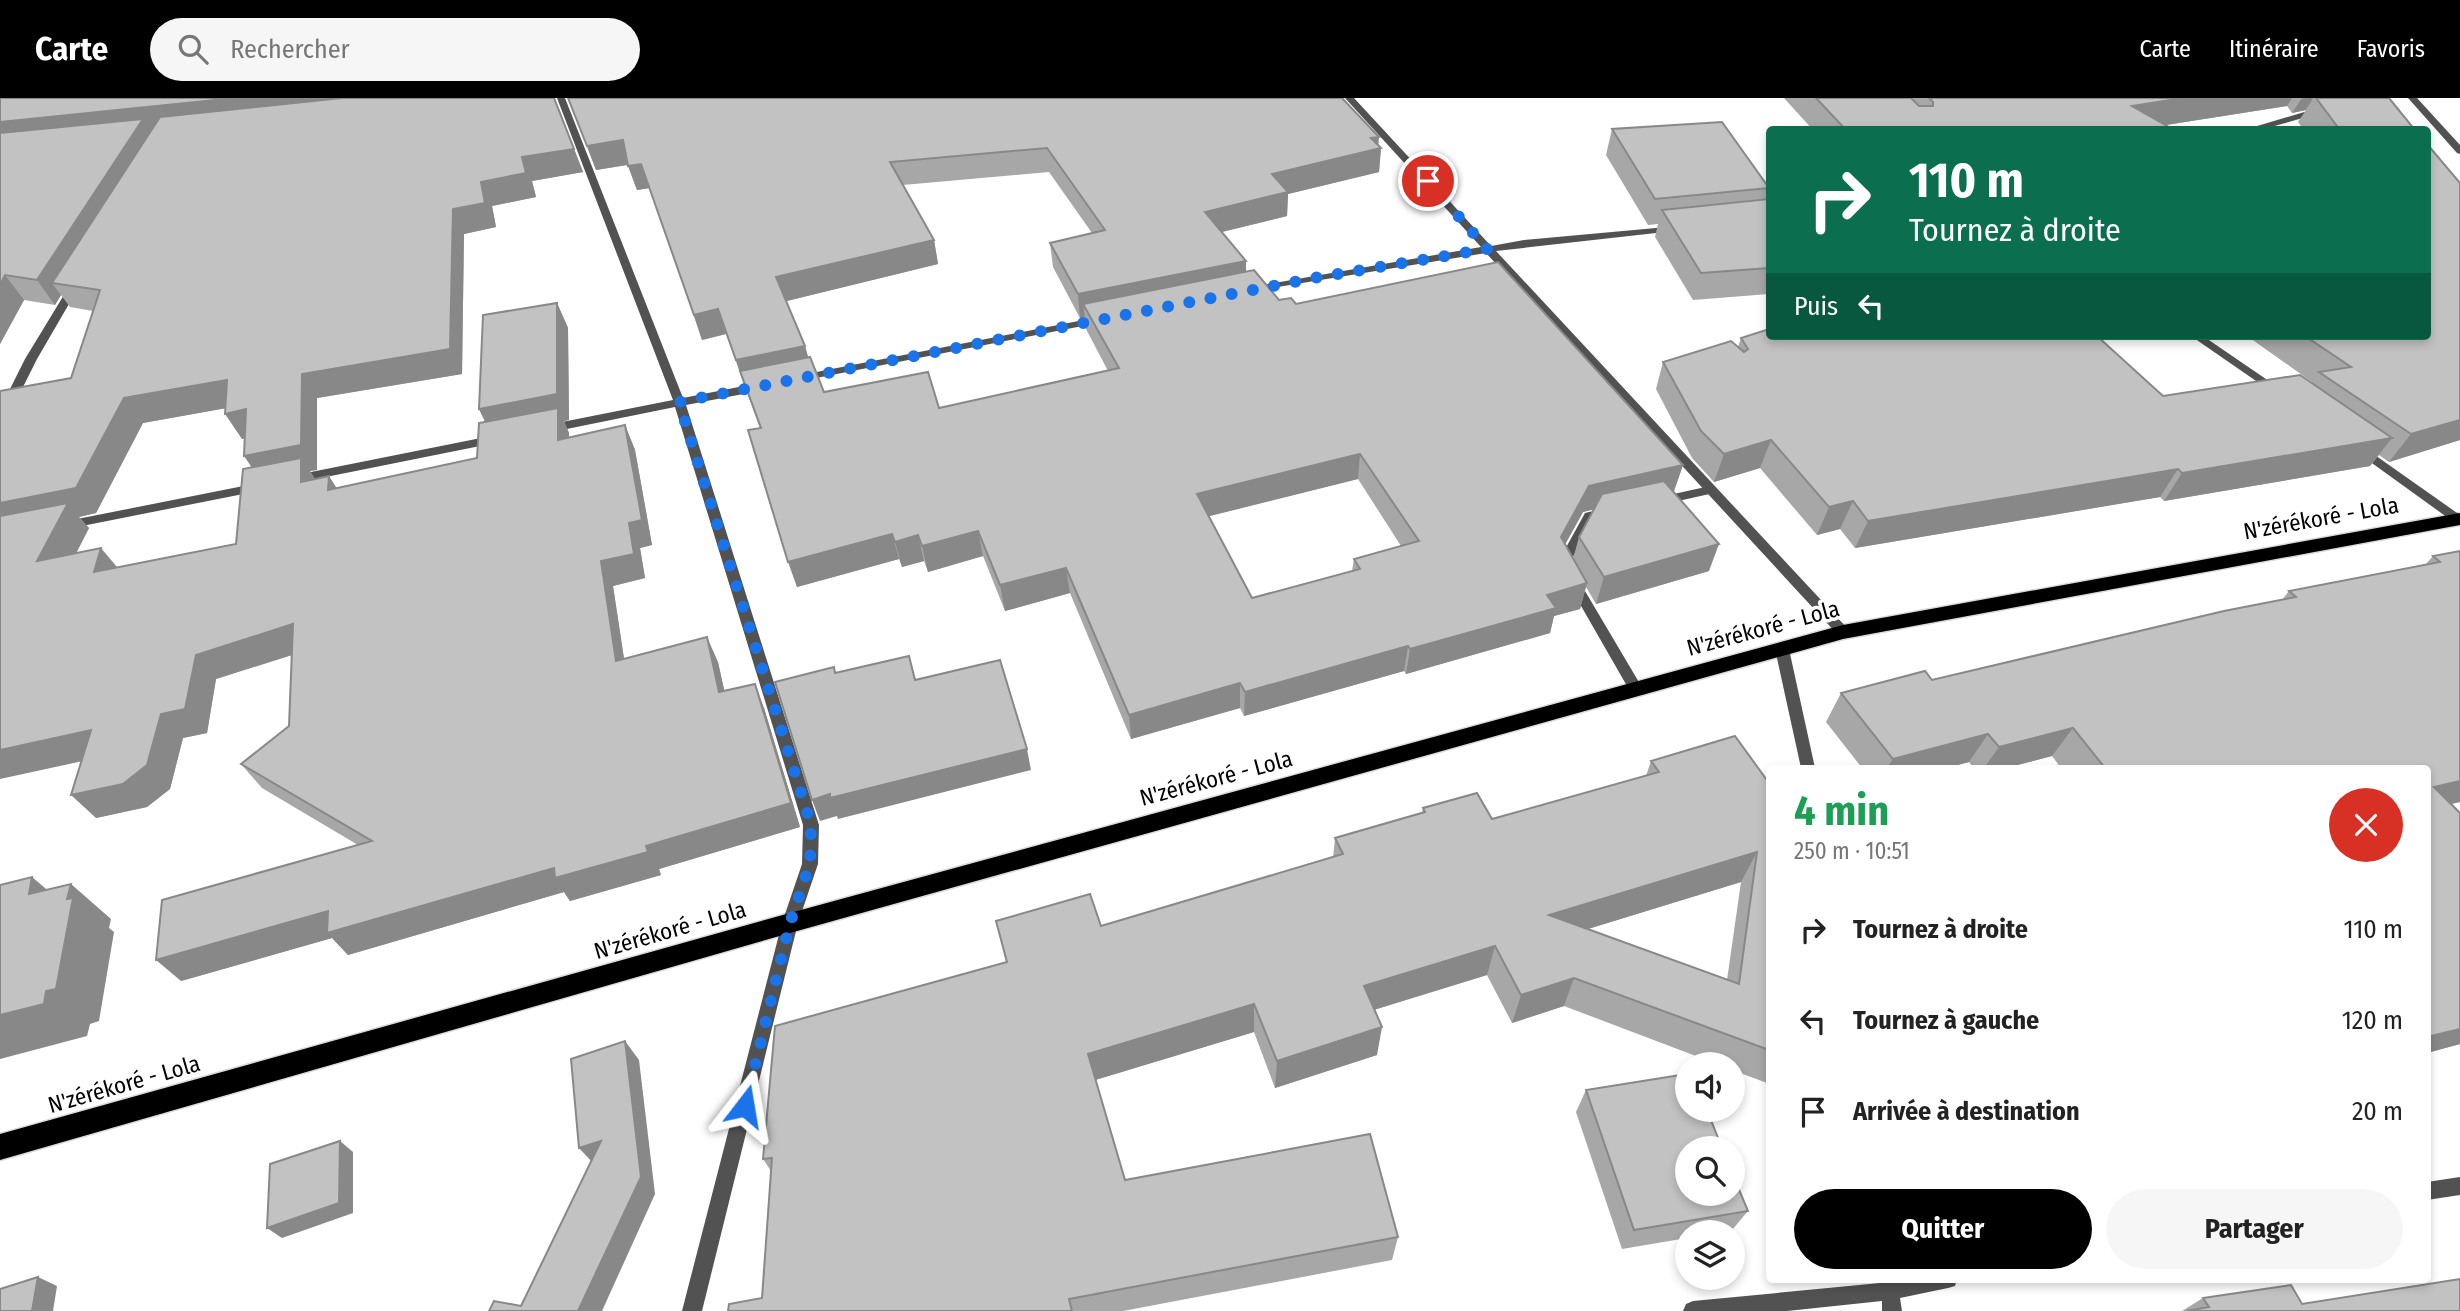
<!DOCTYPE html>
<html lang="fr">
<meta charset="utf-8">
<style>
body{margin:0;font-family:"Fira Sans Condensed",sans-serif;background:#f6f6f6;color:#222;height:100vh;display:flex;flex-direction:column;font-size:26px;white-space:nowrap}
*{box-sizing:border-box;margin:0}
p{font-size:23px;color:#767676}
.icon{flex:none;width:38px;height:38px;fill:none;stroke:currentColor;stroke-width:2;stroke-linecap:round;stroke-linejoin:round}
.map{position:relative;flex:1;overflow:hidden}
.sheet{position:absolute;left:1766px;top:667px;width:665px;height:518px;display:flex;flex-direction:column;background:#fff;border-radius:7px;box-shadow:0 4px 10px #0003}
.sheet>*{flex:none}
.guide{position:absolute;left:1766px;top:28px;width:665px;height:214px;border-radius:7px;box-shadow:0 4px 10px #0003;background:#0b6e4f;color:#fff;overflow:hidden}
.tools{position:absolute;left:1675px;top:954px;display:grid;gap:14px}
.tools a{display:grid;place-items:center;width:70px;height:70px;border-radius:50%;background:#fff;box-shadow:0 4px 10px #0003;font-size:35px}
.pin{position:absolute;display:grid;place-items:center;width:60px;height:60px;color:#fff;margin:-30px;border:4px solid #fff;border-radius:50%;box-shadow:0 2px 7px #0007}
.me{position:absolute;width:77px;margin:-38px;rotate:14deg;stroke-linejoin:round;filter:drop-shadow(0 0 5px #0008)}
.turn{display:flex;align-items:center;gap:24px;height:147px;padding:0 28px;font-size:32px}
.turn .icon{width:91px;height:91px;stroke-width:2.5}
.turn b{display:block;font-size:49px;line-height:60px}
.then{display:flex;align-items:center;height:66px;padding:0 28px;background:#0003;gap:14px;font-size:26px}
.round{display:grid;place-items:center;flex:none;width:74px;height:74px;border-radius:37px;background:#f6f6f6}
.headline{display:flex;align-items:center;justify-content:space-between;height:119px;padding:0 28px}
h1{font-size:42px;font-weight:700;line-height:52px;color:#1e9e55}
.primary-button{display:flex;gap:14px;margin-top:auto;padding:14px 28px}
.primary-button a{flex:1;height:80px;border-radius:42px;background:#000;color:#fff;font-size:28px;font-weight:700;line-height:80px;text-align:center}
.primary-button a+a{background:#f6f6f6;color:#222}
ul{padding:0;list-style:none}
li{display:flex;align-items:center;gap:21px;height:91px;padding:0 28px}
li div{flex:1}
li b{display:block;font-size:26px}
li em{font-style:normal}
header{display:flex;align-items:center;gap:42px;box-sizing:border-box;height:98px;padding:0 35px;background:#000;color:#fff}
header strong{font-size:33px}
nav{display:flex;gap:38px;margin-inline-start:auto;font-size:24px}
.search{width:490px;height:63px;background:#f6f6f6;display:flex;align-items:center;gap:18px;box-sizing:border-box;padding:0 24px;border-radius:38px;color:#767676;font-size:26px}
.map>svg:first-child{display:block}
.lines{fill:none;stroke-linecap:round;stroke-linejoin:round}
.highway-casing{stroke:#dbdbdb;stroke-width:3}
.lane{fill:#525252;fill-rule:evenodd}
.street{fill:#525252;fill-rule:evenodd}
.highway{fill:#000;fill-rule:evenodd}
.wall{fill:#a7a7a7;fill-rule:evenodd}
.shaded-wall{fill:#888}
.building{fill:#c2c2c2;stroke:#888;stroke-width:2;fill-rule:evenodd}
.route{stroke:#1a73e8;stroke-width:12;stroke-dasharray:0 21.6}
.labels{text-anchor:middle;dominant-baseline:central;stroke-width:7;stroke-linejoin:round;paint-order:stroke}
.street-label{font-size:23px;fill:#000;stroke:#fff}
</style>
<header>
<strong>Carte</strong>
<div class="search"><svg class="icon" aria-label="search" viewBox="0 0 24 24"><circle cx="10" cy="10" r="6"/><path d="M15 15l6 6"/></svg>Rechercher</div>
<nav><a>Carte</a><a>Itinéraire</a><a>Favoris</a></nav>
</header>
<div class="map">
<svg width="2460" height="1213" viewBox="0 0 2460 1213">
<rect width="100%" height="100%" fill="#fff"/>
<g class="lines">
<g class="highway-casing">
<polygon id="highway" points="2460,415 2460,427 1843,541 790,835 0,1062 0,1036 790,815 1843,527"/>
</g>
<g class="lane">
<polygon points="1710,388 1716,392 1714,395 1660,407 1654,403 1660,399"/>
<polygon points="1610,409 1614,410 1616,413 1614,416 1594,421 1569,466 1643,591 1636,596 1631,595 1557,466 1585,415"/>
</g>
<g class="street">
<polygon points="557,0 565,0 683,300 764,284 770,288 764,292 686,307 819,727 818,766 798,825 702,1213 682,1213 782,825 802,766 803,727 675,309 547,335 541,331 547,327 673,302"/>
<polygon points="1345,0 1354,0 1491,148 1524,142 1678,128 1679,130 1674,133 1496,153 1848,531 1850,534 1848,537 1838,537 1486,155 1247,194 1246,192 1251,189 1481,149"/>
<polygon points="2408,0 2417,0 2460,47 2460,56 2457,55"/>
<polygon points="2321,9 2324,10 2324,14 2260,32 2244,32"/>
<polygon points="75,184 80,187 37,261 6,323 0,327 0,311 25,261 70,187"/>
<polygon points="1104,218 1109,221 1108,223 801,283 795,280 801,277"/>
<polygon points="2191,238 2203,238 2282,292 2276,296 2272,294"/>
<polygon points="496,337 502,341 500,344 296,385 290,381 296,377"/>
<polygon points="2362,348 2460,417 2460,426 2455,425 2358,355 2358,349"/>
<polygon points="259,385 265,389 263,392 67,431 61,427 67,423"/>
<polygon points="1782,546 1789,551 1815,670 1801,670 1775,551"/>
<polygon points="2460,1079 2460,1097 2427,1102 2427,1084"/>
<polygon points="1880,1181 1957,1181 1955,1188 1948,1190 1900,1200 1902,1213 1882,1213 1882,1203 1787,1213 1683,1213 1686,1206 1693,1203 1880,1185"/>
</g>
<use href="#highway" class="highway"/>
</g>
<g class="wall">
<path d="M 0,0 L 555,0 L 555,1 L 583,74 L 532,83 L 536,99 L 492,108 L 496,129 L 464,136 L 462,276 L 317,300 L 317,372 L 310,373 L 315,381 L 337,390 L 477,360 L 485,324 L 479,311 L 557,205 L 568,230 L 569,322 L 564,323 L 569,335 L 569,339 L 625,327 L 635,352 L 652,447 L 640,450 L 645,480 L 613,488 L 624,561 L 718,564 L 724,593 L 764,610 L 800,729 L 659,771 L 661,777 L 570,803 L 564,794 L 348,857 L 332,840 L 181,883 L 358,747 L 262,690 L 241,666 L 289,628 L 292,557 L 216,581 L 207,635 L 183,640 L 170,691 L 147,709 L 96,720 L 81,663 L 71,280 L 93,213 L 70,209 L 61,197 L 55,207 L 24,202 L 0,246 ZM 225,310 L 242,341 L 245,340 L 252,369 L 236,446 L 117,470 L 76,455 L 89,430 L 79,419 L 96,415 L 143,325 Z"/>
<path d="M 568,0 L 1378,47 L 1381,50 L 1379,74 L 1288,96 L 1287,118 L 1222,134 L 1246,163 L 1246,174 L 1279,202 L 1296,206 L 1683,367 L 1674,393 L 1673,393 L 1709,473 L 1596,506 L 1586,489 L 1580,511 L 1554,518 L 1550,535 L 1406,576 L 1404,573 L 1244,618 L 1240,610 L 1131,641 L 1070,495 L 1005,513 L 983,458 L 928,474 L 924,463 L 902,469 L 899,461 L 797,489 L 760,330 L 726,236 L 702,242 L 650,90 L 637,92 L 628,67 L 596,72 ZM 1049,74 L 1092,135 L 1050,145 L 1053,169 L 1080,220 L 1085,219 L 1086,231 L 1108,273 L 939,310 L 824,294 L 808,259 L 805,248 L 786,203 L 938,166 L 934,142 L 903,87 ZM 1358,381 L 1401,448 L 1354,461 L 1352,473 L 1252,500 L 1209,418 ZM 1594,411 L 1579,439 L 1573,461 L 1565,446 L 1583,414 Z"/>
<polygon points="1784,0 2389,0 2415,32 2304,32 2298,24 2306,12 2292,15 2287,8 2166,27 2174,32 1813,32"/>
<polygon points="1612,31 1769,89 1766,101 1769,101 1769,196 1693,202 1655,139 1658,126 1648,127 1606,57"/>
<polygon points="2460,85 2460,342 2389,364 2379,357 2370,368 2164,403 2160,399 1855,450 1840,431 1817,437 1760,370 1714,384 1692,360 1656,291 1663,264 1738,249 1741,240 2163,298 2311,285 2312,284 2247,238 2427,238"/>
<polygon points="2460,453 2460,704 2451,706 2460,715 2460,946 2427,955 2427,670 2061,670 2052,658 2006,670 1974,670 1969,664 1946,670 1862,670 1826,624 1841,595 1932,582 2282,502 2289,493 2426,466 2433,458"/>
<path d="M 1651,663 L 1769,685 L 1769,982 L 1767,985 L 1732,972 L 1732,966 L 1717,966 L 1564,908 L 1512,925 L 1487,877 L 1374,912 L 1377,957 L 1275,990 L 1254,934 L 1095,982 L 1125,1082 L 1398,1139 L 1392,1162 L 1123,1213 L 728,1213 L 762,1200 L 771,1073 L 763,1061 L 1006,864 L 996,823 L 1101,828 L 1333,760 L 1335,740 L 1422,715 L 1423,710 L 1492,721 L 1646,678 ZM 1741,784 L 1727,882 L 1588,831 Z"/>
<polygon points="1586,992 1748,1113 1732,1132 1721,1134 1687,1134 1687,1140 1622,1151 1576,1014"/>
<polygon points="2203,1200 2302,1206 2460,1213 2182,1213"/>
</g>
<g class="shaded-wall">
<polygon points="235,0 472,0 52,185 61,197 55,207 37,182 0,49 0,24"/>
<polygon points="2183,0 2292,0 2287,8 2134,32 2132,8"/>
<polygon points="2302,0 2313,0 2306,12 2292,15"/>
<polygon points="1379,39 1378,51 1381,50 1379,74 1288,96 1287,118 1205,138 1205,114 1272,76 1371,40"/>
<polygon points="623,42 632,66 596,72 587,48"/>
<polygon points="574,51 583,74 532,83 536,99 492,108 496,129 464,136 462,276 317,300 317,372 310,373 317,385 261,383 244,358 302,276 453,111 481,84 522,59"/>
<polygon points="641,66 650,90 637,92 628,68"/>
<polygon points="934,142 938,166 783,204 776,179"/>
<polygon points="1246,163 1246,188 1083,206 1085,219 1080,220 1078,196"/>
<polygon points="5,177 24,202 0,246 0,187"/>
<polygon points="557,205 568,230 569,322 564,323 569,335 570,367 558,342 492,337 479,311"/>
<polygon points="718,211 726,236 702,242 694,217"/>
<polygon points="805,248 812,273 744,287 736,262"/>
<polygon points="227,282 244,307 143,325 96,415 79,419 89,430 60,487 0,435 0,405 124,300"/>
<polygon points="246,311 263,336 242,341 225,316"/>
<polygon points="2460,322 2460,342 2389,364 2411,336"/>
<polygon points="625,327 635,352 652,447 640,450 645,480 613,488 628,587 616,563 601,463 629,425"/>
<polygon points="2392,340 2370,368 2164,403 2182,375"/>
<polygon points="1771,342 1760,370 1714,384 1724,356"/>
<polygon points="1360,356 1358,381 1198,421 1197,396"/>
<polygon points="1683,367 1674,393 1583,414 1555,465 1561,439 1589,388"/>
<polygon points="2178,371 2160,399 1855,450 1868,423"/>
<polygon points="329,378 345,403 328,392"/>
<polygon points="1853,403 1840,431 1817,437 1829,409"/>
<polygon points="978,433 983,458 928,474 922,448"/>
<polygon points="892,436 899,461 797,489 788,464"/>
<polygon points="918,437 924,463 902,469 895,444"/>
<polygon points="1719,446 1709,473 1596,506 1604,479"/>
<polygon points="101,450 122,475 94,474"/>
<polygon points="1066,470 1070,495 1005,513 1000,487"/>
<polygon points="1587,485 1580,511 1554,518 1550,535 1406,576 1410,551 1547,497"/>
<polygon points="293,526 311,551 216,581 207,635 183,640 170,691 147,709 96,720 71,697 161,616 196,557"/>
<polygon points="707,539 718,564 730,618 719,594"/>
<polygon points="1408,548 1404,573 1244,618 1245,594"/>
<polygon points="1240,585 1240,610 1131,641 1129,617"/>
<polygon points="755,586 764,610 800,729 659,771 661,777 570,803 564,794 348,857 332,840 181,883 156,862 328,813 554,770 646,748"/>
<polygon points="2073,630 2052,658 2006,670 1984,670 1999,649"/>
<polygon points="91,632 115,656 0,681 0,652"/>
<polygon points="1988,636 1969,664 1946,670 1887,670 1893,661"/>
<polygon points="1027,651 1031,672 838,721 837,718 820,723 812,702 830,696"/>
<polygon points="2460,683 2460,704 2427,711 2434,689"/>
<polygon points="1757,754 1741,784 1539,846 1549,817"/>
<polygon points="32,779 71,812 67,801 71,786 111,821 109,830 114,834 99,923 90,926 87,938 0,961 0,917 46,893 29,796"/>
<polygon points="1495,848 1487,877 1360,916 1364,888"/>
<polygon points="1574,880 1564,908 1512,925 1521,897"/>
<polygon points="1254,906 1254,934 1092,983 1088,956"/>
<polygon points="1382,929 1377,957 1275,990 1277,963"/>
<polygon points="2460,931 2460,946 2427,955 2427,939"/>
<polygon points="625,943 639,962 655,1096 602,1213 578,1213"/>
<polygon points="340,1043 353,1054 353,1115 282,1140 267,1130"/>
<polygon points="601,1043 595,1067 579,1050"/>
<polygon points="38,1179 57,1188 53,1213 32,1213"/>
</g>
<g class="building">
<polygon points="0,0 235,0 0,24"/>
<polygon points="342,0 554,0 574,51 522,59 526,75 481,84 485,105 453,111 450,251 302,276 301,347 244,358 246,311 225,316 227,282 124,300 76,390 0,405 0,293 71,280 100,192 52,185 160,19"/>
<polygon points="568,0 1342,0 1379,39 1371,40 1381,50 1272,76 1288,94 1205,114 1246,163 1078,196 1050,145 1105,132 1047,50 890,64 934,142 776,179 805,248 736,262 718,211 694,217 641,66 628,68 623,42 587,48"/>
<polygon points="1816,0 1911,0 1919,8 1933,8 1933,4 1929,0 2183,0 2132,8 2174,32 1846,32"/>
<polygon points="2316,0 2389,0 2415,32 2340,32"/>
<polygon points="143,21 37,182 5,177 0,187 0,35"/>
<polygon points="1722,24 1769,90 1655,101 1612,31"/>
<polygon points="2427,46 2460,85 2460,322 2411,336 2319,274 2351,269 2305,238 2427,238"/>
<polygon points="1769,101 1769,170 1701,175 1662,112"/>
<path d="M 1498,164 L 1683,367 L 1589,388 L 1561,439 L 1587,485 L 1547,497 L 1556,510 L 1410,551 L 1408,548 L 1245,594 L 1240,585 L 1129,617 L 1066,470 L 1000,487 L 978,433 L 922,448 L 918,437 L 895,444 L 892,436 L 788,464 L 748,332 L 761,330 L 740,273 L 810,259 L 824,294 L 928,274 L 939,310 L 1119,270 L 1083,206 L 1254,172 L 1279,202 L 1291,200 L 1296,206 ZM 1360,356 L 1419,443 L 1354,461 L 1360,471 L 1252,500 L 1197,396 Z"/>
<polygon points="557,205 557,296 479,311 483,217"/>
<polygon points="1769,231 1769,238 2097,238 2163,298 2300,277 2392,340 2182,375 2178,371 1868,423 1853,403 1829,409 1771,342 1724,356 1701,333 1663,264 1731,243 1744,254 1748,251 1741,240"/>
<polygon points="558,310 558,342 625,327 642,422 629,425 634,456 601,463 616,563 707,539 719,594 755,586 791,705 646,748 648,754 555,780 554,770 327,835 328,813 156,862 162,802 372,743 241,666 289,628 293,526 196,557 185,611 161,616 147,667 123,686 71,697 91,632 0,652 0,418 68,405 37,463 101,450 94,474 236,446 243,371 301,360 301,384 329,378 328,392 477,360 479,325"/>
<polygon points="1664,383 1719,446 1604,479 1579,439 1602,396"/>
<polygon points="2460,453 2460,683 2434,689 2460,715 2460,931 2427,939 2427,670 2105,670 2073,630 1999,649 1988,636 1893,661 1841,595 1925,573 1932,582 2224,513 2296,499 2289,493 2440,464 2433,458"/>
<polygon points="909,558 915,582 1000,562 1027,651 830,700 830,696 812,702 775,584 834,569 835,575"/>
<path d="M 1735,638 L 1769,685 L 1769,952 L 1574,880 L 1521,897 L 1495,848 L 1364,888 L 1382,929 L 1277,963 L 1254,906 L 1088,956 L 1125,1082 L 1370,1036 L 1398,1139 L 1069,1201 L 1072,1213 L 728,1213 L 729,1206 L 762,1200 L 772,1060 L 763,1061 L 775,928 L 1007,864 L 996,823 L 1090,796 L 1101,828 L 1343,756 L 1335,740 L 1425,714 L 1423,710 L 1477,695 L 1492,721 L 1659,674 L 1651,663 ZM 1757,754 L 1739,886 L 1549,817 Z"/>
<polygon points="32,779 29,796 71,786 67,801 73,800 56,891 46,893 44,906 0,917 0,787"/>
<polygon points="625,943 641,1079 578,1213 489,1213 494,1203 521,1208 601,1043 579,1050 571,961"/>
<polygon points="1687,976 1687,1012 1707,1012 1722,1050 1687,1050 1687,1096 1732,1096 1732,1075 1748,1113 1634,1132 1586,992"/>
<polygon points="340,1043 339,1105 267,1130 270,1066"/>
<polygon points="38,1179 32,1213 0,1213 0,1191"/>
<polygon points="2460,1181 2460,1213 2187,1213 2209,1209 2203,1200 2291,1187 2302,1206"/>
</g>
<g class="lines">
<polyline class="route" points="745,1008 790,825 810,766 811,727 679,304 1314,180 1487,151 1428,83"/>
</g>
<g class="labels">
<g class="street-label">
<text transform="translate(2321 420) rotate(-10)">N'zérékoré - Lola</text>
<text transform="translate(1763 530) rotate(-15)">N'zérékoré - Lola</text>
<text transform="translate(1216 680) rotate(-15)">N'zérékoré - Lola</text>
<text transform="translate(670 832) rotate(-16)">N'zérékoré - Lola</text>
<text transform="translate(124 986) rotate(-16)">N'zérékoré - Lola</text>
</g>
</g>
</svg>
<div class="tools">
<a><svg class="icon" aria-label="sound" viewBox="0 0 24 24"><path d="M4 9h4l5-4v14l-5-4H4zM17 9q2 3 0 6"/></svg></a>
<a><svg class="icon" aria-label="search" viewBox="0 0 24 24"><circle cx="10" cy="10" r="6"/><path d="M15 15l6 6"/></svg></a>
<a><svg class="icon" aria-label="layers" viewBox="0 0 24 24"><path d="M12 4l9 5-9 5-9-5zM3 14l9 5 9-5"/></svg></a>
</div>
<div class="pin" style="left:1428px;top:83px;background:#d93025"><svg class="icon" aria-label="arrive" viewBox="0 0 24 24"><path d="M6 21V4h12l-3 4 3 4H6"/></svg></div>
<svg class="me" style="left:745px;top:1008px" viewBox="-20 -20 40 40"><path d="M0-17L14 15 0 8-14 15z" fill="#1a73e8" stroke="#fff" stroke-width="4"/></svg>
<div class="guide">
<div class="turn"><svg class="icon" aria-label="right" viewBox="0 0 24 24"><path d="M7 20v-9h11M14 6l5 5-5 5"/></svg><div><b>110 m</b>Tournez à droite</div></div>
<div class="then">Puis<svg class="icon" aria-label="left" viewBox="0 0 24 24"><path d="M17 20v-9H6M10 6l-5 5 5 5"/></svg></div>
</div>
<section class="sheet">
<div class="headline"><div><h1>4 min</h1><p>250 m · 10:51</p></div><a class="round" style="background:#d93025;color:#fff"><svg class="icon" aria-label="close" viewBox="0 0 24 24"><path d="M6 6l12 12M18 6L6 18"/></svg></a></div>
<ul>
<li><svg class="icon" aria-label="right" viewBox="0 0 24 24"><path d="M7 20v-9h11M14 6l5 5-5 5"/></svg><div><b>Tournez à droite</b></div><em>110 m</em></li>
<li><svg class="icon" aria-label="left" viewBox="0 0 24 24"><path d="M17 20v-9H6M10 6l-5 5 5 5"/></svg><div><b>Tournez à gauche</b></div><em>120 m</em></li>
<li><svg class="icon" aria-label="arrive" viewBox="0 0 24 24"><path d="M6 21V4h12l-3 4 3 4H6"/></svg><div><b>Arrivée à destination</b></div><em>20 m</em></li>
</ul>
<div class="primary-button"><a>Quitter</a><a>Partager</a></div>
</section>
</div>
